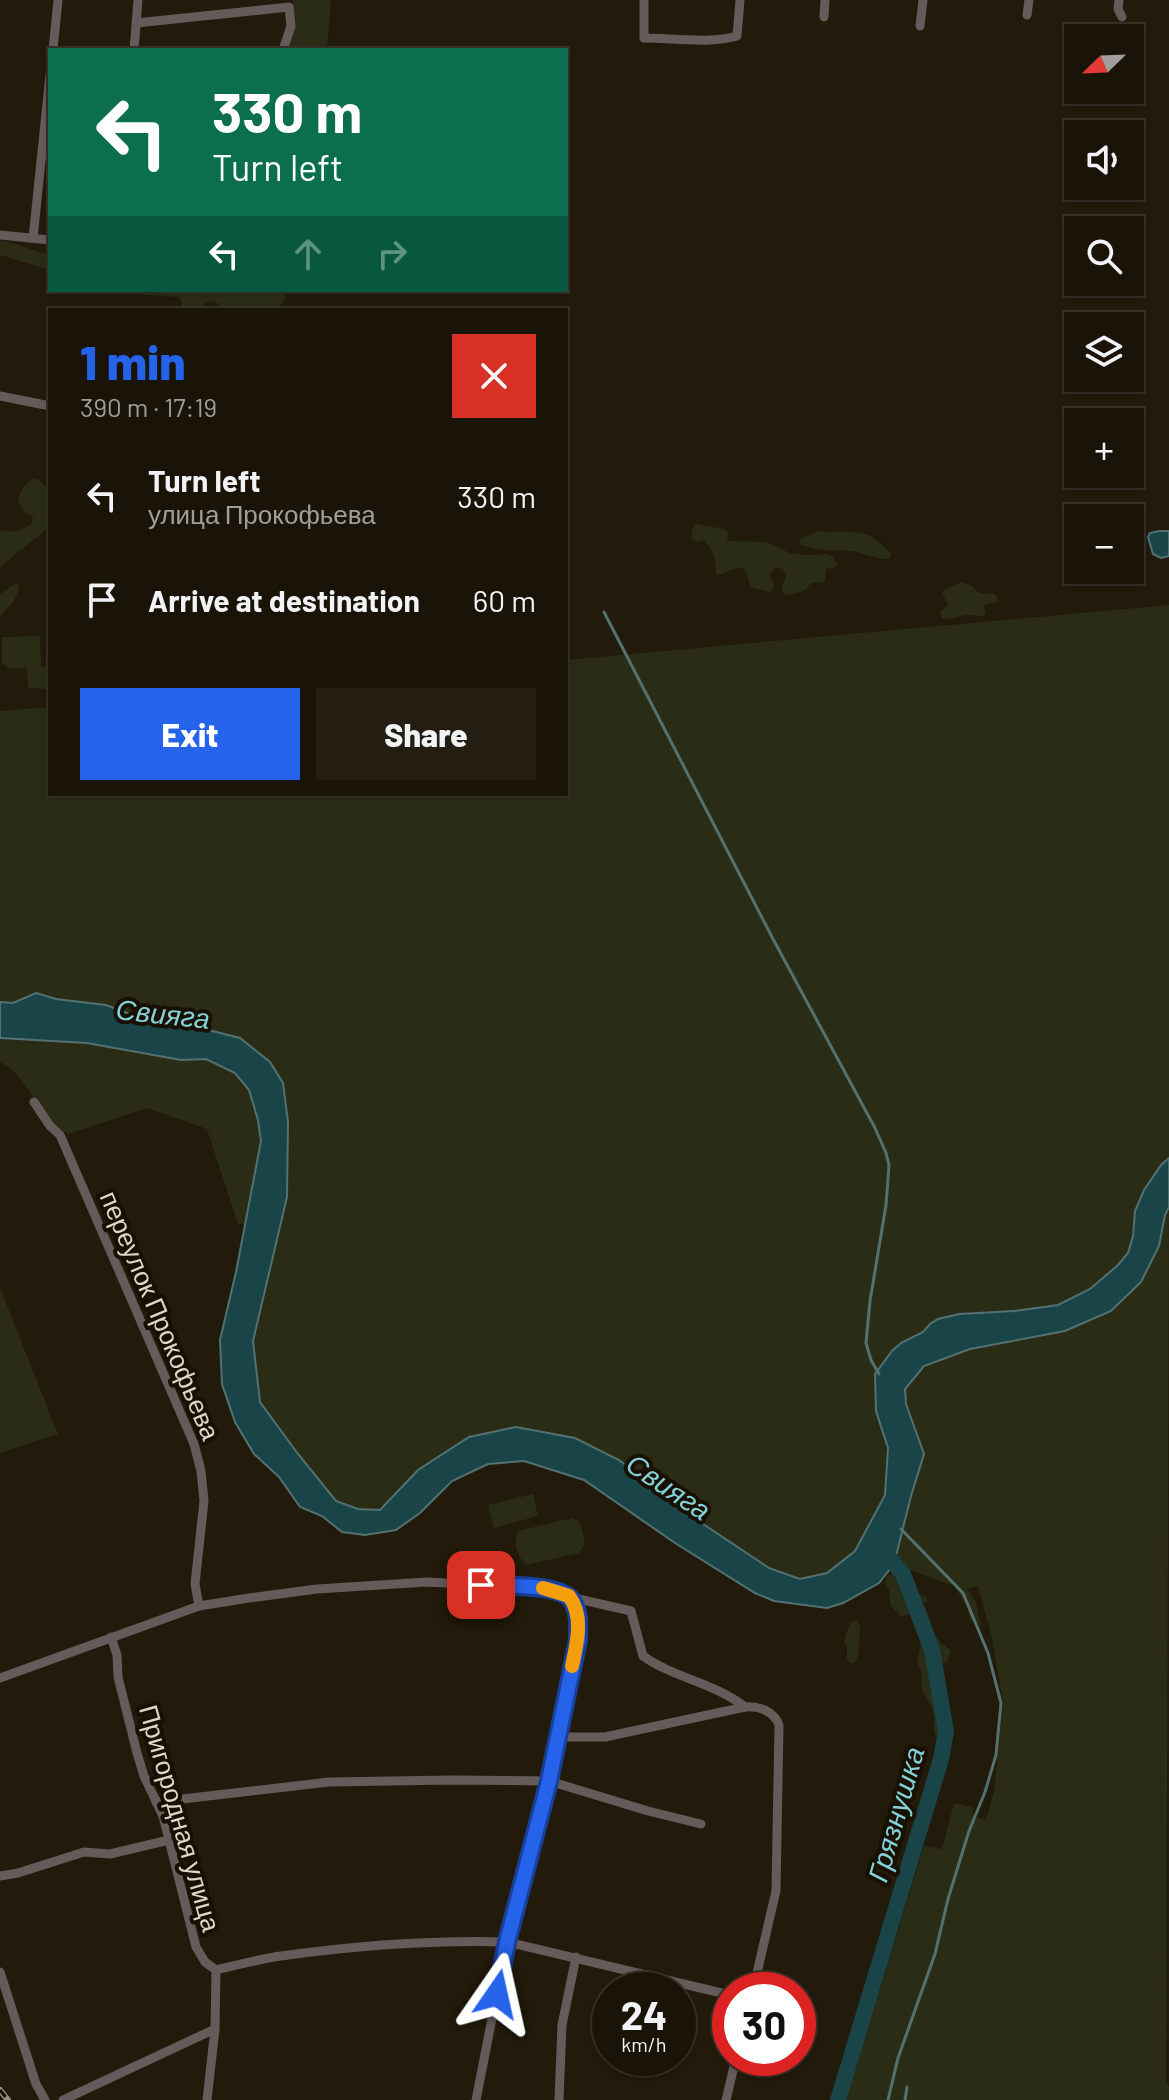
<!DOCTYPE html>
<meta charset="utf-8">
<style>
body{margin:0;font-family:Barlow,sans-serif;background:#231d12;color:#f1f3f6;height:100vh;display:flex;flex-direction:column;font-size:30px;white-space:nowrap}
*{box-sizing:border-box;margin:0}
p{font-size:26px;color:#9f9e9c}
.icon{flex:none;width:44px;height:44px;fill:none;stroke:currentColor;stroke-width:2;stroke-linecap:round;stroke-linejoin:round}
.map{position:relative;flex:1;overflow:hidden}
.sheet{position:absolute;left:48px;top:308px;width:520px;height:488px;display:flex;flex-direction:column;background:#1a1408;border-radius:0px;box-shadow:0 2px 6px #0004,0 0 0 2px #383329}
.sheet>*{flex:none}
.guide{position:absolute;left:48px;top:48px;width:520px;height:244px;border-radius:0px;box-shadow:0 2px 6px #0004,0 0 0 2px #383329;background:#0b6e4f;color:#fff;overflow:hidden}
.needle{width:52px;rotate:247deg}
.buttons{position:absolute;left:1064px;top:24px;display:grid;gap:16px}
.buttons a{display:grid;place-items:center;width:80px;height:80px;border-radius:0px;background:#1a1408;box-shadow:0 2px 6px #0004,0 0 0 2px #383329;font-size:40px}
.speed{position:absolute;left:592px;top:1972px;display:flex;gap:16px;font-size:40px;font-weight:700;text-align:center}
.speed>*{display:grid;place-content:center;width:104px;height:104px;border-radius:50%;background:#1a1408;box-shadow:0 2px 6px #0004,0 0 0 2px #383329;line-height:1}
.speed small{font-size:20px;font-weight:400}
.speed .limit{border:12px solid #d22;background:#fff;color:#111}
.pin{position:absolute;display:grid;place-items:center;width:68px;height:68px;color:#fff;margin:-34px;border-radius:16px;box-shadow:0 4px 12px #0006}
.me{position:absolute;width:88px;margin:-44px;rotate:11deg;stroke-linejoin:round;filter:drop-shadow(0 0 6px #0008)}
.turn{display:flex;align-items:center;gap:28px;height:168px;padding:0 32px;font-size:36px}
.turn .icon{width:104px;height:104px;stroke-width:2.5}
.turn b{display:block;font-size:56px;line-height:68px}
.lanes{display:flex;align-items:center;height:76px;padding:0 32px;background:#0003;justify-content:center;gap:40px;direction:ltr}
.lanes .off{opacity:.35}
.round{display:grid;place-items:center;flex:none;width:84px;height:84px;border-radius:0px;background:#231d12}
.head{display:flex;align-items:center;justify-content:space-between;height:136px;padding:0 32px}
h1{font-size:48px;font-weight:800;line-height:60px;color:#2563eb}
.button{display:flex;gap:16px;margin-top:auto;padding:16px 32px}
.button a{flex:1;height:92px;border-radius:0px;background:#2563eb;color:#fff;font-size:32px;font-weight:800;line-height:92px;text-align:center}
.button a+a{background:#231d12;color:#f1f3f6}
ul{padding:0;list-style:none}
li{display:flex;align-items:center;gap:24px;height:104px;padding:0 32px}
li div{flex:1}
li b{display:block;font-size:30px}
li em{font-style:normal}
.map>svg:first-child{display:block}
.green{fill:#2b2c16}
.water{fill:#194549;stroke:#547171;stroke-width:2}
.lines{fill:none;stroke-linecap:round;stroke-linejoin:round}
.stream{stroke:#547171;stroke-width:3}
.river{stroke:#194549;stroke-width:16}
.minor{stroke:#665b5b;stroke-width:9}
.rail-casing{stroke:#989286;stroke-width:6}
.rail{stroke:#181103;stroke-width:3;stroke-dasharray:9;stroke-linecap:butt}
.route-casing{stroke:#184099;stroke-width:20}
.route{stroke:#2563eb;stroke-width:14}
.slow{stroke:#f59e0b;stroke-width:14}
.labels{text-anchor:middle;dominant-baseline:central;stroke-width:8;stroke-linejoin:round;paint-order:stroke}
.street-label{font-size:26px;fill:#ddd8ce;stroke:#181103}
.water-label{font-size:28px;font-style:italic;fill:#83d2d9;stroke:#181103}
</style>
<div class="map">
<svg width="1169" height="2100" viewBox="0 0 1169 2100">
<rect width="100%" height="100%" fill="#221a0a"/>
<g class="green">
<polygon points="293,0 331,0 327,50 287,50"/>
<path d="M 2,241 C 18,242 32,252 50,254 L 50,270 L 0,255 L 0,241 Z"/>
<polygon points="127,290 284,290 286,298 277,310 219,310 219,304 213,301 203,304 198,310 183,310 181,300 178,297 146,295"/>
<path d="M 35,478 C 55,487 51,509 49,527 L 0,567 L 0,530 L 16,532 L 31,524 L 33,516 L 24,512 L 18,501 C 21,489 24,483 35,478 Z"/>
<path d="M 696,524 L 724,529 L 728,532 L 727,538 L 729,541 L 766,542 L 790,553 L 806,555 L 827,554 L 832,556 L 837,565 L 836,567 L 826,569 L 825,580 L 822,583 C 806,580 813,586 803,591 C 799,593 791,594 786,595 L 783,593 L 782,585 C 786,579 787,576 783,569 L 776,567 L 770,575 L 774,585 L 773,590 L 770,592 L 750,587 L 747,574 L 743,568 C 732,566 728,574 717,575 C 713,568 717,566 715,559 C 714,554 708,544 704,540 L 698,542 L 693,540 C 690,533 692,529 696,524 Z"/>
<path d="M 820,531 C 854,535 866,524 891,554 L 889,559 C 875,560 864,552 850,551 C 831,549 818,552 799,544 L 801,538 Z"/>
<path d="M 961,582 C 968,583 975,588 979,593 L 995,594 L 998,600 L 996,603 L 986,604 L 984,606 L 986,613 L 983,616 L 967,615 L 948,619 L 942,618 L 940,613 L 948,604 L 943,595 L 943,591 Z"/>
<path d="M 16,583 L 19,587 C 16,603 8,605 0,618 L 0,594 Z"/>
<path d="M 1169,605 L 1169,1158 C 1154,1171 1138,1195 1134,1214 C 1132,1231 1134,1247 1122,1260 C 1106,1279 1081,1298 1057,1305 C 1047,1308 1025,1310 1015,1311 C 994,1313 974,1310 954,1315 C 931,1321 922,1335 901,1344 L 892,1432 L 892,1491 L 855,1551 L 827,1573 L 800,1579 L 769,1568 L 703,1524 L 516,1427 L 469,1437 L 418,1470 L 380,1510 L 358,1509 L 336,1501 L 298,1454 L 260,1402 L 253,1341 L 287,1197 L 288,1122 L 181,1023 L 130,1014 L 106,1005 L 56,999 L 36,993 L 13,1003 L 0,1002 L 0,711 L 50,707 L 50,794 L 566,794 L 566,660 Z"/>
<polygon points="40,636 41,667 49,667 50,689 28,688 27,668 8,668 2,663 2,637"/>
<path d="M 0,1039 L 115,1044 L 213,1058 L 235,1073 L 249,1091 L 258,1120 L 261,1141 L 245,1224 L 238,1224 L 207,1129 L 147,1108 L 68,1134 C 38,1121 31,1077 0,1062 Z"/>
<polygon points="1169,1207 1166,2082 1169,2087 1169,2100 846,2100 924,1846 942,1849 954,1803 974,1808 972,1816 986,1820 994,1792 1003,1703 992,1638 978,1586 967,1589 976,1603 981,1626 971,1621 966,1604 954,1586 894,1564 911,1496 924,1454 906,1404 905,1389 924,1366 970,1349 1065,1331 1165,1214"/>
<polygon points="0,1288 58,1434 0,1453"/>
<polygon points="533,1494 538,1516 494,1528 488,1505"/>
<path d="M 572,1518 L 580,1522 L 585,1543 L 579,1553 L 526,1565 C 517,1557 513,1542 518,1531 Z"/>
<path d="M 893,1574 C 907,1580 907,1592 926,1596 L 928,1601 L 923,1604 C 934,1623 930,1638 951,1650 L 947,1661 L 940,1665 L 946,1707 L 951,1717 L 949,1724 L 951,1735 L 940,1741 C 929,1730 937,1723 933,1711 C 931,1703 924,1697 922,1688 C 921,1678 923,1671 917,1663 C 921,1641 925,1633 909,1614 L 902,1617 L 890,1605 L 889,1589 L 885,1583 L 887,1575 Z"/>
<path d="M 856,1620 L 859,1623 L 860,1628 L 858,1656 L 854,1663 L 851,1663 L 847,1660 L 847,1647 L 844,1641 C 846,1634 848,1623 856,1620 Z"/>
</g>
<g class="water">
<polygon points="1159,531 1169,531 1169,556 1161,558 1153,554 1148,537 1150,533"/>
<polygon points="36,993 56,999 106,1005 130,1014 181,1023 240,1038 270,1062 283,1083 288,1122 287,1197 253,1341 260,1402 298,1454 336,1501 358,1509 380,1510 418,1470 469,1437 516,1427 575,1438 619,1460 703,1524 769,1568 800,1579 827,1573 855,1551 885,1495 888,1448 876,1411 875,1374 892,1351 901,1343 923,1332 930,1324 938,1319 959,1314 1014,1311 1058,1305 1090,1289 1118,1265 1128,1253 1133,1236 1135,1211 1144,1190 1161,1165 1169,1158 1169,1207 1165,1215 1159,1246 1141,1282 1111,1311 1065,1331 970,1349 924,1366 905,1389 906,1404 924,1454 911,1496 894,1564 879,1583 843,1603 827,1608 774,1601 755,1593 675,1543 584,1480 524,1461 488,1464 452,1481 420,1513 396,1530 365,1535 342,1532 322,1516 300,1507 279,1477 254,1454 235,1422 222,1384 220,1340 236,1272 261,1141 258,1120 249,1090 235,1073 206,1059 181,1060 87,1043 0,1038 0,1002 13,1003"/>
</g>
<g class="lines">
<g class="stream">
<polyline points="604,612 773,939 875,1128 886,1153 889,1165 886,1205 870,1301 866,1343 871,1360 879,1374"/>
<polyline points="888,2100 898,2058 935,1954 948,1899 969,1831 985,1792 996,1755 1001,1703 988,1653 963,1593 901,1529"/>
<polyline points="905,2100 907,2087"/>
</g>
<polyline class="river" points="838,2100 941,1759 946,1731 932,1650 903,1574 882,1549"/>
<g class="minor">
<path d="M 644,0 L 644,38 C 671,38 711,44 737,36 L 740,0"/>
<polyline points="1119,0 1118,9 1122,17"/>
<polyline points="1027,15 1029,0"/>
<polyline points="824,17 825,0"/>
<polyline points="136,23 289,7 291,26 283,50"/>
<polyline points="920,26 923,0"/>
<polyline points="53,50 58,0"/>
<polyline points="134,50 138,0"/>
<polyline points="0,235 50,240"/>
<polyline points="33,238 50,75"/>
<polyline points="0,396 50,406"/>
<polyline points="34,1102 50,1126 60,1135 194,1444 201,1471 204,1501 195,1584 199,1606"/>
<path d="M 570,1597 L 631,1611 L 643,1656 C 674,1678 715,1683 745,1707"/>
<polyline points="111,1637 117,1655 118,1677 137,1753 144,1776 163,1816 196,1947 205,1962 216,1970 215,2029 207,2100"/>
<polyline points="0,1678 199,1606 249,1598 317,1589 427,1582 536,1588 551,1589 569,1596 577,1611 578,1640 549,1781 507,1942 476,2100"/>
<path d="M 558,1737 L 605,1737 L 745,1707 C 759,1706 774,1711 779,1725 L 776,1891 L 753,1990"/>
<polyline points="156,1802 329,1782 452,1780 549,1781 648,1811 701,1824"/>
<polyline points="0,1876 18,1873 84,1852 110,1854 169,1840"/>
<path d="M 216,1970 C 237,1965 259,1959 281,1956 C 354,1946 434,1940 507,1942 L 730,1995"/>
<polyline points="0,1972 36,2084 45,2100"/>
<polyline points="63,2100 215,2029"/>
<polyline points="559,2100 562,2025 576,1957"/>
<polyline points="726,2100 736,2058"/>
</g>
<g class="rail-casing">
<polyline id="rail" points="0,2090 8,2100"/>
</g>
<use href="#rail" class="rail"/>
</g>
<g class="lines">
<g class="route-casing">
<path id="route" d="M 481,1585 C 502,1586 563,1583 573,1602 C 580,1614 578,1628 578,1640 L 549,1781 L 507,1942 L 497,1994"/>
</g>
<use href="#route" class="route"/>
<path class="slow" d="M 543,1588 L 569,1596 C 584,1616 577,1643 572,1666"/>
</g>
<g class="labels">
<g class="street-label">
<text transform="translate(161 1315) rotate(67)">переулок Прокофьева</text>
<text transform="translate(181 1818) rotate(74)">Пригородная улица</text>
</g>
<g class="water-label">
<text transform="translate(163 1013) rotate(6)">Свияга</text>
<text transform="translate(669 1486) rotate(34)">Свияга</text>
<text transform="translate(895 1814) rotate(-74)">Грязнушка</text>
</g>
</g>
</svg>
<div class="buttons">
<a><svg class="needle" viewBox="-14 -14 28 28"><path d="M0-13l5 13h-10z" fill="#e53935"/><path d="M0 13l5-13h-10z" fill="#9f9e9c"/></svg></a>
<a><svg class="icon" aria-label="sound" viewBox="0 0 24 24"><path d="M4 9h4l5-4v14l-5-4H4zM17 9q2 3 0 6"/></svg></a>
<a><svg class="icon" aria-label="search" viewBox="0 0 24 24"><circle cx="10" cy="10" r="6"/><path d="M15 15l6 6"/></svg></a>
<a><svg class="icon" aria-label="layers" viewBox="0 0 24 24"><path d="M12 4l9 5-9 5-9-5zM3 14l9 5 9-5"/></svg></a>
<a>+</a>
<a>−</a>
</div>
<div class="speed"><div>24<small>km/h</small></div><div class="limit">30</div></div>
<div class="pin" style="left:481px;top:1585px;background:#d93025"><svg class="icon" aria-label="arrive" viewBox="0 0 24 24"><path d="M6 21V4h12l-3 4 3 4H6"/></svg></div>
<svg class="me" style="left:497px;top:1994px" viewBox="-20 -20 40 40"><path d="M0-17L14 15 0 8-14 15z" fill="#2563eb" stroke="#fff" stroke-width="4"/></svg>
<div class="guide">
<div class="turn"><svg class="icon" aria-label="left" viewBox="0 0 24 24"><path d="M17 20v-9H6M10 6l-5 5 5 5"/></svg><div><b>330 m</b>Turn left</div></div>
<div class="lanes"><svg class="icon" aria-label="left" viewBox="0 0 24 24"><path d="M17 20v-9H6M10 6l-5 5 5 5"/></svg><svg class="icon off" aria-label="ahead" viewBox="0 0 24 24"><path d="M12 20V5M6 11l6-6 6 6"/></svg><svg class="icon off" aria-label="right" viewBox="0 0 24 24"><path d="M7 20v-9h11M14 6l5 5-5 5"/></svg></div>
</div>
<section class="sheet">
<div class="head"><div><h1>1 min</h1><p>390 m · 17:19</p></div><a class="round" style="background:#d93025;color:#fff"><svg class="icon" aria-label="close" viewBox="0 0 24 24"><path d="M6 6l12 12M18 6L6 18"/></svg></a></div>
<ul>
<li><svg class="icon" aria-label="left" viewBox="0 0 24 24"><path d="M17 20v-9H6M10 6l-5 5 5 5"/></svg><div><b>Turn left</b><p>улица Прокофьева</p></div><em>330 m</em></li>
<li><svg class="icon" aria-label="arrive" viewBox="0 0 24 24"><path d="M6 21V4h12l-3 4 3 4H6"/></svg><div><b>Arrive at destination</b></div><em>60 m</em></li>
</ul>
<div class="button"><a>Exit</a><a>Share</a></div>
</section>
</div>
